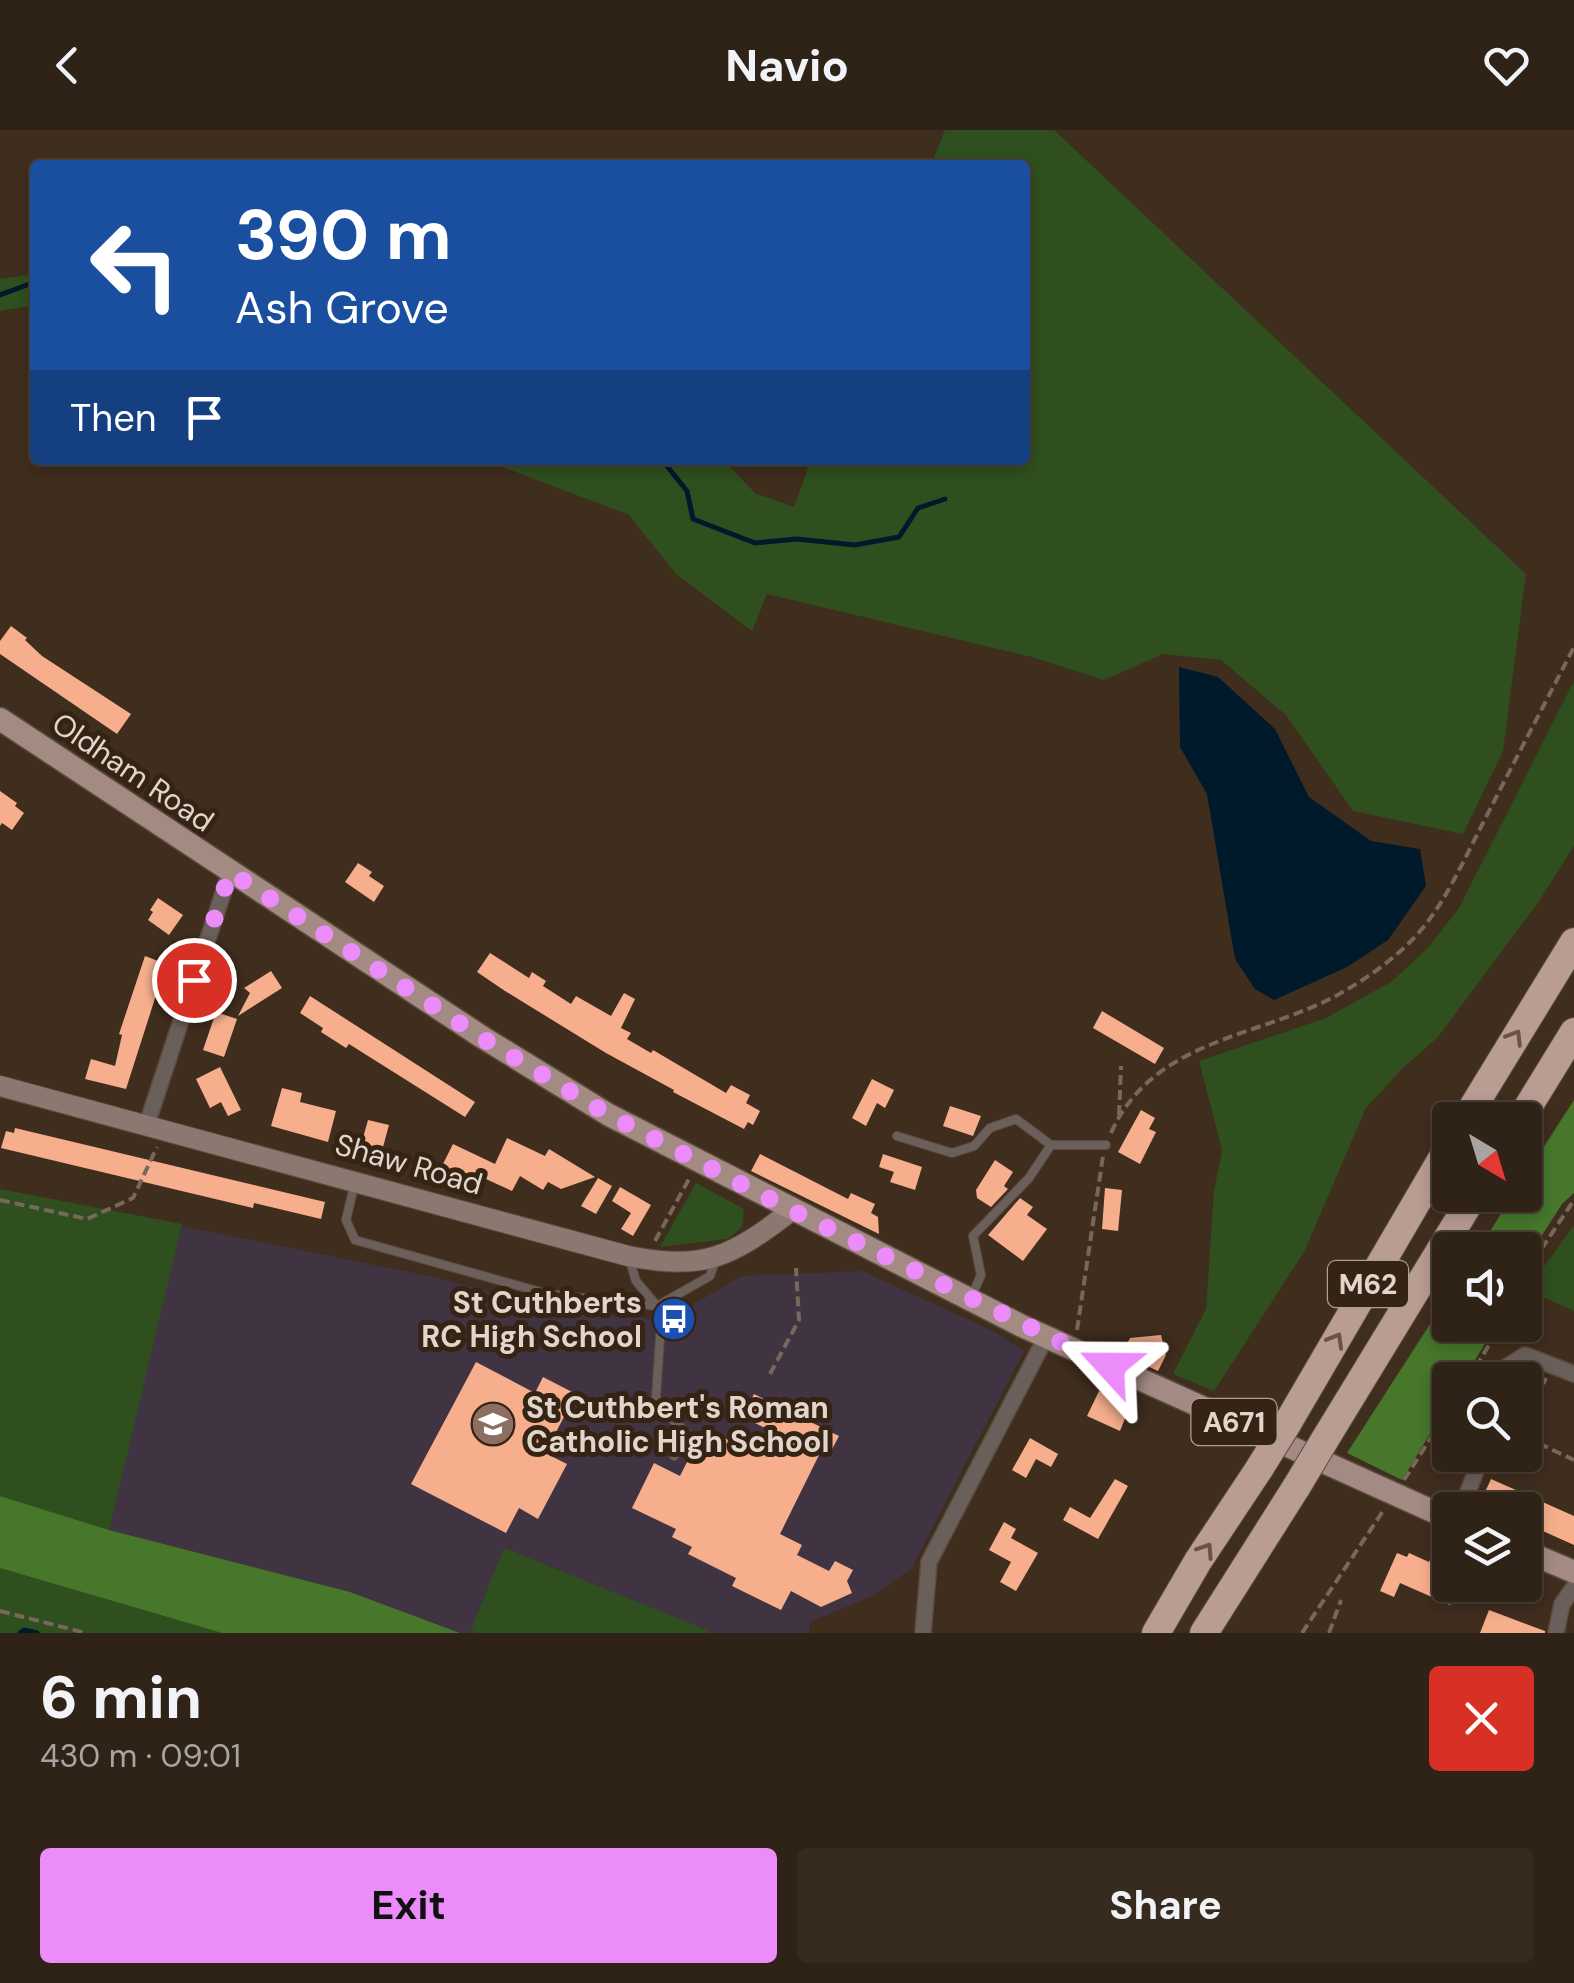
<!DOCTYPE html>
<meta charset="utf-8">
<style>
body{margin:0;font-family:"DM Sans",sans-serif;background:#372a1f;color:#f1f3f6;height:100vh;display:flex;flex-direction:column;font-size:38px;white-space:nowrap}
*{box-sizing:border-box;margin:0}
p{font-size:32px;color:#a7a4a1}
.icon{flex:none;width:55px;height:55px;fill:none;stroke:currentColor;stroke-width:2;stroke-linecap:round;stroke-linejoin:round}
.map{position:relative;height:1503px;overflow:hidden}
.drawer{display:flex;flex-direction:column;background:#2f2216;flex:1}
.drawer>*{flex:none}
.top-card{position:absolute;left:30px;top:30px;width:1000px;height:305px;border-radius:10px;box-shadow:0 5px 15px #0003,0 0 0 2px #4a3f35;background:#1a4fa0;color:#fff;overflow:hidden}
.needle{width:65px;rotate:142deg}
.controls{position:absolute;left:1432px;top:972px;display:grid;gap:20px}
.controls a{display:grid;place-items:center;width:110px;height:110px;border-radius:10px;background:#2f2216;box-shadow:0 5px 15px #0003,0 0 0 2px #4a3f35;font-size:50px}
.pin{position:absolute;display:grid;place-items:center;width:85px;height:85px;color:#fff;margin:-42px;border:5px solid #fff;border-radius:50%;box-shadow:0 2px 10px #0007}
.me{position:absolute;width:110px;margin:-55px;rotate:294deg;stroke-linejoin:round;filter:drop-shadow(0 0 8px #0008)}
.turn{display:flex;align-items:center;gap:35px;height:210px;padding:0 40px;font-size:45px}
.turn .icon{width:130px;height:130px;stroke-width:2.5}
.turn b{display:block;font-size:70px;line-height:85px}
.then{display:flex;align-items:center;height:95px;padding:0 40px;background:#0003;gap:20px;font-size:38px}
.round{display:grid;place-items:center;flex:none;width:105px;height:105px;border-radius:10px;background:#372a1f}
.headline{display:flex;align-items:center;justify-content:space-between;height:170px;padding:0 40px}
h1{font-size:60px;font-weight:700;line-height:75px}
.action{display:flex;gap:20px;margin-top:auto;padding:20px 40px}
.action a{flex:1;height:115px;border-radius:10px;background:#ec8cfa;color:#111;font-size:40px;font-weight:700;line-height:115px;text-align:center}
.action a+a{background:#372a1f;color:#f1f3f6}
header{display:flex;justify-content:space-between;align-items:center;height:130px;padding:0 40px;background:#2f2216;font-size:45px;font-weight:700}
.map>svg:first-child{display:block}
.education{fill:#403442}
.green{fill:#2f4f1e}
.forest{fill:#46772b}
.water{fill:#00192b}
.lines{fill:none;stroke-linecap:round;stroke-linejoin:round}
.stream{stroke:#00192b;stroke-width:5}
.building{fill:#f6ae8d}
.lane-casing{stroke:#5c4b3d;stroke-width:10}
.street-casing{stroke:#5c4b3d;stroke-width:18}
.secondary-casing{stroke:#5c4b3d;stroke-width:22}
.primary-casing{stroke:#5c4b3d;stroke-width:25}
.highway-casing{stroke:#5c4b3d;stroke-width:30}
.path{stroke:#78685b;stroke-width:4;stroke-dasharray:10 5;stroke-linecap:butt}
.lane{stroke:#6b5f5b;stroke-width:8}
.street{stroke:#6b5f5b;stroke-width:15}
.secondary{stroke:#8a7871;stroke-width:20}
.primary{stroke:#a38b83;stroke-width:22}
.highway{stroke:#b99c92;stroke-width:28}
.highway-bridge-casing{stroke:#5c4b3d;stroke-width:30;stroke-linecap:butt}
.highway-bridge{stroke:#b99c92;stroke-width:28}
.oneway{stroke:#6a5346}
.route{stroke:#ec8cfa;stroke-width:18;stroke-dasharray:0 32.4}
.labels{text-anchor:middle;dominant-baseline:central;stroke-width:10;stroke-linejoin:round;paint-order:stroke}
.shield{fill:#352314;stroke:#ada095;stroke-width:2.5}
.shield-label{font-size:28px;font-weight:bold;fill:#e1d5cc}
.street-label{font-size:30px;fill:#e1d5cc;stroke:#352314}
.poi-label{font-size:30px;font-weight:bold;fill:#e1d5cc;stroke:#352314;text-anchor:end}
</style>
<header><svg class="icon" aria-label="back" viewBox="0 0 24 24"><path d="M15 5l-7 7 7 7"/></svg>Navio<svg class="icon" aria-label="heart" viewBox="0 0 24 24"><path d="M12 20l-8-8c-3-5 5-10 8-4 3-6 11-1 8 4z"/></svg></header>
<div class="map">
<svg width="1574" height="1503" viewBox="0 0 1574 1503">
<rect width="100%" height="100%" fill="#3f2d1e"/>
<polygon class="education" points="0,1059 429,1146 554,1178 636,1186 661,1193 671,1193 697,1172 742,1146 862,1141 995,1202 1024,1221 911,1439 872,1466 810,1492 809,1503 460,1503 350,1462 109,1400 0,1366"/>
<g class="green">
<polygon points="945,0 1054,0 1526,444 1503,621 1463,704 1353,681 1286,585 1221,530 1163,524 1104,550 1032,527 767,464 752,501 676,444 629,385 484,330 723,330 755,363 794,377 811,330 1025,330 1025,35 931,35"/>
<polygon points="35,144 35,175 0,181 0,149"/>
<polygon points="1574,551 1574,716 1537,774 1438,907 1403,938 1366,978 1304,1122 1214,1261 1173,1244 1206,1179 1214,1061 1222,1020 1199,931 1326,888 1391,852 1427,819 1459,778"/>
<polygon points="696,1053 744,1079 742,1097 728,1109 660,1117"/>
<polygon points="0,1059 182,1094 109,1400 0,1366"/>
<polygon points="1574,1095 1574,1181 1527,1160"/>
<polygon points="504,1418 709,1501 708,1503 477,1503 471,1500"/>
<polygon points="0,1438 222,1503 0,1503"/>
</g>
<g class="forest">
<polygon points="1574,970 1574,1063 1562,1074 1525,1132 1525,1120 1478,1120 1513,1065 1525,1065 1525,1046"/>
<polygon points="1450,1163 1450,1195 1490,1195 1492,1202 1463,1250 1450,1250 1450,1271 1402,1350 1347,1323"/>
<polygon points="0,1366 109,1400 350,1462 460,1503 222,1503 0,1438"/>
</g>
<polygon class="water" points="1179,537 1218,547 1275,599 1309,667 1371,711 1420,719 1426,756 1388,810 1347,837 1274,870 1255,859 1235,829 1207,664 1180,617"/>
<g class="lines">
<g class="stream">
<polyline points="0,165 35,152"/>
<polyline points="662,330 687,361 693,389 755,413 797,409 855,415 899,407 918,378 945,369"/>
<polyline points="20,1503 24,1500 37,1503"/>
</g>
</g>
<g class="building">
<polygon points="11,496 27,508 25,510 42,526 131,584 117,604 0,524 0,511"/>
<polygon points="0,661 17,673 15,676 24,683 12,700 2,693 0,696"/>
<polygon points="358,733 372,742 369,746 384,756 374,772 345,752"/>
<polygon points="158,768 183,785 169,805 148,790 153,782 150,780"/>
<polygon points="490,823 529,848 532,842 546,851 543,856 571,874 576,866 611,886 624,863 635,869 621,898 631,903 627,909 651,923 653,920 726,963 731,955 750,965 746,973 760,981 753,995 748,992 744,999 673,962 674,960 606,923 505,861 477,842"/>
<polygon points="145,826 166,834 126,959 85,949 91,929 115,936 122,905 119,904"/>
<polygon points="271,841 282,858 238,886 250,863 244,858"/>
<polygon points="310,866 475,972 465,987 349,914 346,918 321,902 323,898 300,883"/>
<polygon points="1102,881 1164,918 1155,934 1093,898"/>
<polygon points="216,882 237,889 224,927 203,920"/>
<polygon points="220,937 241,980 228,986 221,972 210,978 196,949"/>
<polygon points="872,949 894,960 885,978 877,973 866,996 852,988"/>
<polygon points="282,958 302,963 300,972 336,981 328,1012 271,996"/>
<polygon points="950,976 981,986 973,1006 943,996"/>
<polygon points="1141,980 1155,988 1149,999 1156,1002 1140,1034 1118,1022"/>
<polygon points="368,990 389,995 380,1028 359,1022"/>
<polygon points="15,998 325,1072 321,1089 254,1073 253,1078 1,1018 6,1001 14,1003"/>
<polygon points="507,1008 545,1026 549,1019 595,1047 561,1059 548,1052 543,1060 520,1046 512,1061 477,1045 474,1051 442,1036 453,1014 495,1034"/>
<polygon points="760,1024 848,1069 851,1063 875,1074 871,1083 878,1087 879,1104 751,1041"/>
<polygon points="883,1024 922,1037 915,1060 890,1052 894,1042 879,1037"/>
<polygon points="995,1030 1013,1042 1004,1056 1008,1059 991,1077 977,1068 976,1060"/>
<polygon points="598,1048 612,1056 596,1084 581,1076"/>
<polygon points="620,1057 651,1075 633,1106 621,1099 631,1083 612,1071"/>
<polygon points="1105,1058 1122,1060 1118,1101 1102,1099"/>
<polygon points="1020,1068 1033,1077 1027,1085 1047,1099 1023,1131 988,1105"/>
<polygon points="1161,1205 1166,1225 1158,1241 1122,1224 1130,1208"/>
<polygon points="476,1232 535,1263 543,1247 576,1264 545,1323 567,1334 538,1389 519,1378 506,1403 411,1354"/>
<polygon points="1099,1261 1130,1276 1120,1301 1087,1286"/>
<polygon points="754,1264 839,1306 828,1327 820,1323 780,1404 802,1415 797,1425 829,1441 835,1431 853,1440 847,1451 852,1463 821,1477 791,1461 781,1480 732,1456 736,1448 688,1424 692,1417 672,1407 676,1399 632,1378 654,1333 680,1346 704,1298 753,1322 765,1298 743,1287"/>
<polygon points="1030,1308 1058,1324 1051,1337 1036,1329 1026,1348 1012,1340"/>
<polygon points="1115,1349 1128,1356 1098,1409 1063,1390 1070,1377 1090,1388"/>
<polygon points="1491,1349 1574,1386 1574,1415 1525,1393 1525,1380 1496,1380 1480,1373"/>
<polygon points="1004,1392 1016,1399 1011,1408 1038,1423 1016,1461 1000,1452 1011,1432 989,1420"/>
<polygon points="1397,1423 1407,1427 1409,1423 1429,1432 1432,1424 1450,1432 1450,1455 1459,1455 1450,1475 1400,1453 1394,1467 1380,1461"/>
<polygon points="1489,1480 1545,1501 1545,1503 1480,1503"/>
</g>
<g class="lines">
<g class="lane-casing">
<g id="lane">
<polyline points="897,1006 952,1023 974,1016 990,998 1016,989 1051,1015 1106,1015"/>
<polyline points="355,1052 346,1090 355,1110 548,1164 657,1176 710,1146 716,1128"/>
<polyline points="629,1128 636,1151 657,1176 661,1193 656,1267 666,1284 685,1301 674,1326"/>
<polyline points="971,1168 981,1145 973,1106 1029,1048 1051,1015"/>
</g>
</g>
<g class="street-casing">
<g id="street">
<polyline points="147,994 230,742"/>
<polyline points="1498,1250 1503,1239 1525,1225 1574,1244"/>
<polyline points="1461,1380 1482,1325"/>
<polyline points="923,1503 929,1432 1046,1207"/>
<polyline points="1556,1503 1562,1474 1574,1457"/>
</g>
</g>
<g class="secondary-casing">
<path id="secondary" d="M 0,956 L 628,1126 C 705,1141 731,1127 791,1081"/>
</g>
<g class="primary-casing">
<g id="primary">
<polyline points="0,589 482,907 609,985 1022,1196 1450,1389"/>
<polyline points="1525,1421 1574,1442"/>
</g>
</g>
<g class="highway-casing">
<g id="highway">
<polyline points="1465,990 1574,812"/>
<polyline points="1520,990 1574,902"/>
<polyline points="1287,1294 1450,1015"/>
<polyline points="1324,1311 1474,1065"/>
<polyline points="1156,1503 1198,1431 1259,1339"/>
<polyline points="1204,1503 1297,1356"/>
</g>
</g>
<g class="path">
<polyline points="1119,985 1121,936"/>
<path d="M 1111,1003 C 1152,911 1253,908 1332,868 C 1362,852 1388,834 1412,810 C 1444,777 1462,733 1483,693 C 1513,634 1544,575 1574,517"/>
<polyline points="0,1070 87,1089 133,1068 157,1017"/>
<polyline points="655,1111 689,1049"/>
<polyline points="1525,1144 1574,1070"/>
<polyline points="1077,1200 1103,1026"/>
<polyline points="770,1244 799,1190 796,1138"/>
<polyline points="1468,1250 1501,1195"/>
<polyline points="1525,1295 1546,1248"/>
<polyline points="1525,1307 1574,1330"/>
<polyline points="1404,1350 1450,1278"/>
<polyline points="0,1481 86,1503"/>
<polyline points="1302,1503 1385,1378"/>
<polyline points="1329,1503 1341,1470"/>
</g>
<use href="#lane" class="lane"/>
<use href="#street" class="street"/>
<use href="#secondary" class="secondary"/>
<use href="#primary" class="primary"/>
<use href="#highway" class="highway"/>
<g class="highway-bridge-casing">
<g id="highway-bridge">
<polyline points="1259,1339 1287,1294"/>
<polyline points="1297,1356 1324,1311"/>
</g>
</g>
<use href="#highway-bridge" class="highway-bridge"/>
</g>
<defs><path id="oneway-chevron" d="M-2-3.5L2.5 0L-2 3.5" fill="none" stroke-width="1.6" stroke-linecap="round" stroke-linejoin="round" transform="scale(2.5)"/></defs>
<g class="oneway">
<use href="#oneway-chevron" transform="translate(1515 907) rotate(-58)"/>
<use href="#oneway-chevron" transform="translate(1336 1210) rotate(-60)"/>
<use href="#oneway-chevron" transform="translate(1206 1420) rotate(-57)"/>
</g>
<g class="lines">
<polyline class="route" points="194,850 230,742 482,908 609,985 791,1080 1110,1236"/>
</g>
<defs>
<g id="bus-disc" transform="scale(2.25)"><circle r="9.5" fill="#1a4fb4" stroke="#352314"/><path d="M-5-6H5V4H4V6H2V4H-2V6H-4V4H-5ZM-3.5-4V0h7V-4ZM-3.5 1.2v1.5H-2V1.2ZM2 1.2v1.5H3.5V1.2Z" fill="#fff"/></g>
<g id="school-disc" transform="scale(2.25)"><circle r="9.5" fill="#8d6e63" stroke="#352314"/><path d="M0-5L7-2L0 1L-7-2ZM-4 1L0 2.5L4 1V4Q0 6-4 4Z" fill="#fff"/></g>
</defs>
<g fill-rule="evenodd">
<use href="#bus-disc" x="674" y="1189"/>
<use href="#school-disc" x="493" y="1294"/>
</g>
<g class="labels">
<g class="shield">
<rect x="1328" y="1131" width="80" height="46" rx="8"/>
<rect x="1191.5" y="1269" width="85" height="46" rx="8"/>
</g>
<g class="shield-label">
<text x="1368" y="1154">M62</text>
<text x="1234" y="1292">A671</text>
</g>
<g class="street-label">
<text transform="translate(133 642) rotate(34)">Oldham Road</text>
<text transform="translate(409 1034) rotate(16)">Shaw Road</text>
</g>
<g class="poi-label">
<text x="642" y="1172">St Cuthberts<tspan x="642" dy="34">RC High School</tspan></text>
<text x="526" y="1277" text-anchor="start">St Cuthbert's Roman<tspan x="526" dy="34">Catholic High School</tspan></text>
</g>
</g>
</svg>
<div class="controls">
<a><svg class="needle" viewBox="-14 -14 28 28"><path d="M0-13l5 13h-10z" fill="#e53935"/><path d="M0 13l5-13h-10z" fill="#a7a4a1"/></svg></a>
<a><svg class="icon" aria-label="sound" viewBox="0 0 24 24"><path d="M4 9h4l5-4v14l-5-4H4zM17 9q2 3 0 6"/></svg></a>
<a><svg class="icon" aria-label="search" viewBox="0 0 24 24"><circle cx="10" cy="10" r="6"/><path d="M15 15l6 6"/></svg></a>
<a><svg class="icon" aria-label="layers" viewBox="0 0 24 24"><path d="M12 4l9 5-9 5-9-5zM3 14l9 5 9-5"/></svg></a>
</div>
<div class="pin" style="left:194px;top:850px;background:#d93025"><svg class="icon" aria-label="arrive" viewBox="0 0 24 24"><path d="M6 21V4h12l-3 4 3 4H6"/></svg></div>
<svg class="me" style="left:1110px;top:1236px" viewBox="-20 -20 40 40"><path d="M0-17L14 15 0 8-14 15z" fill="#ec8cfa" stroke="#fff" stroke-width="4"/></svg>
<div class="top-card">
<div class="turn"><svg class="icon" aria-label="left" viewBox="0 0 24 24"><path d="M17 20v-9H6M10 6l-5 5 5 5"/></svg><div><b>390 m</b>Ash Grove</div></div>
<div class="then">Then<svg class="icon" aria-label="arrive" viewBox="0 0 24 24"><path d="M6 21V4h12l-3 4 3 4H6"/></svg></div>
</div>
</div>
<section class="drawer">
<div class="headline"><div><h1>6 min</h1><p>430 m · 09:01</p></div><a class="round" style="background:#d93025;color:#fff"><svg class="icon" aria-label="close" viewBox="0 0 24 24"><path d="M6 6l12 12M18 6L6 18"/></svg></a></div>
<div class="action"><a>Exit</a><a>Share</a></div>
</section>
